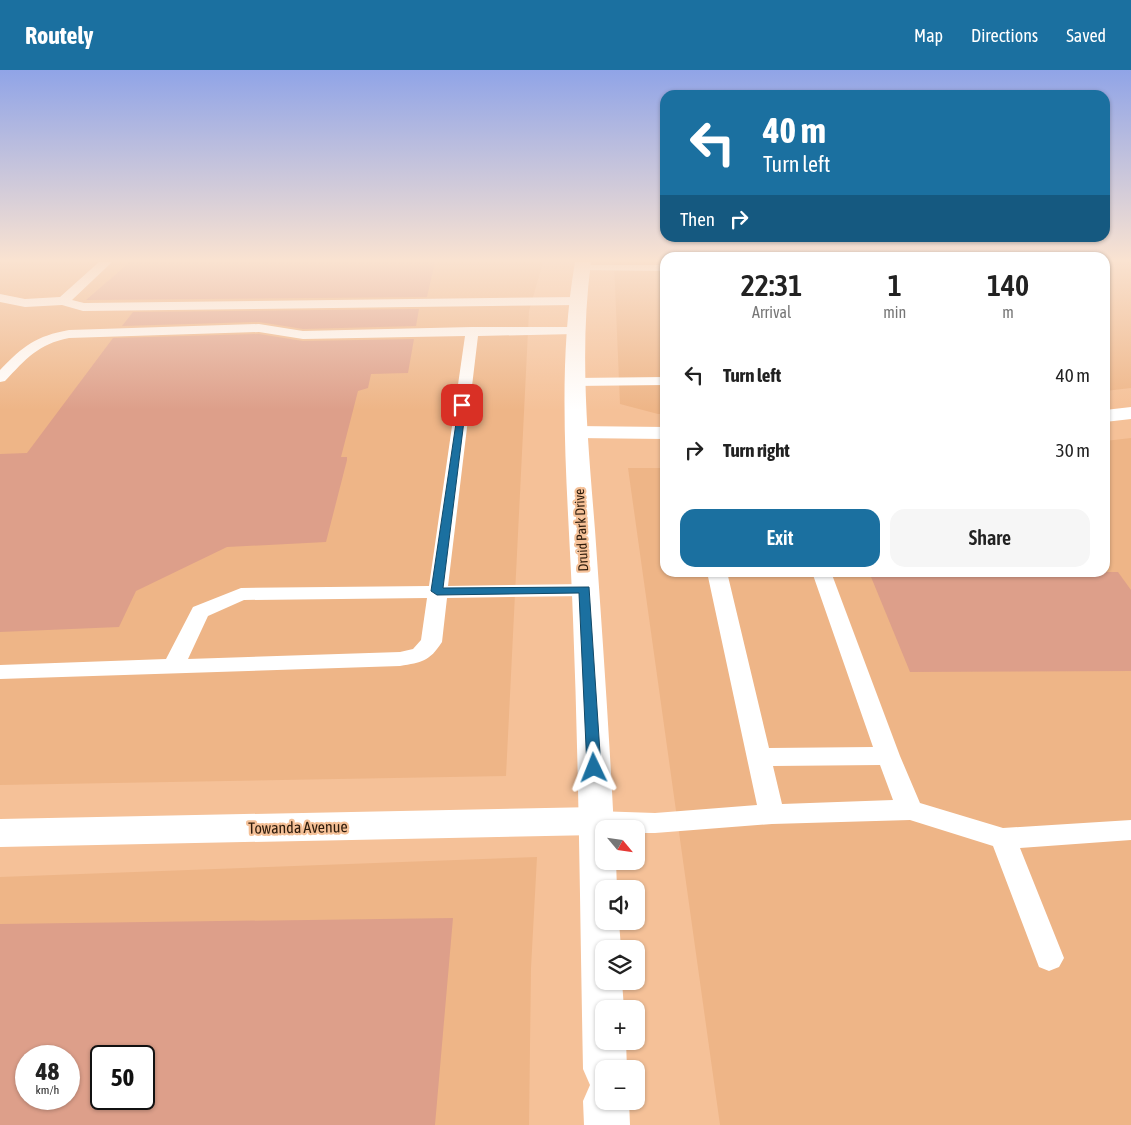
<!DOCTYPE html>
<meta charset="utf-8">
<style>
body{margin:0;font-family:"Asap Condensed",sans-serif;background:#f6f6f6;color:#222;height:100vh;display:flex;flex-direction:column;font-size:19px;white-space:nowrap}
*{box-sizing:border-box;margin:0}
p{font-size:16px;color:#767676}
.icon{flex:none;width:28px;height:28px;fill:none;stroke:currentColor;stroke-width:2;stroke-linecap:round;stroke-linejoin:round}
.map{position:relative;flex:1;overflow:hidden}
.panel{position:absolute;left:660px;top:182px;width:450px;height:325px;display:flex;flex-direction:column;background:#fff;border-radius:15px;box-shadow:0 1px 4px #0004}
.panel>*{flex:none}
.guide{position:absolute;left:660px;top:20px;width:450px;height:152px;border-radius:15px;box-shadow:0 1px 4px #0004;background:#1b70a0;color:#fff;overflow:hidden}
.needle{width:32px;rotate:119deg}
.buttons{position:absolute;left:595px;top:750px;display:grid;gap:10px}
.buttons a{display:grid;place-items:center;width:50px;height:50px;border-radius:10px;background:#fff;box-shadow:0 1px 4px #0004;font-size:25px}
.speed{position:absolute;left:15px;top:975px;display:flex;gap:10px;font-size:25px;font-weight:700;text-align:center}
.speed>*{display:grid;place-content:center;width:65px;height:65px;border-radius:50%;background:#fff;box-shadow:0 1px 4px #0004;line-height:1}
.speed small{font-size:12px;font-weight:400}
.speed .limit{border:2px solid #111;border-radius:8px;background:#fff;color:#111}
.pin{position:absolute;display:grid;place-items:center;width:42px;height:42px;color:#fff;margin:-21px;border-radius:10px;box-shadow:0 2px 8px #0006}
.me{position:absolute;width:55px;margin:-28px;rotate:358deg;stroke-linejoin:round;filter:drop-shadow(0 0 4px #0008)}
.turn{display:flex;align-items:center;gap:18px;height:105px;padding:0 20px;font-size:22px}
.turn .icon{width:65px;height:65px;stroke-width:2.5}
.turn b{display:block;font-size:35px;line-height:42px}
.then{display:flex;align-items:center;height:48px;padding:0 20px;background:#0003;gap:10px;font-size:19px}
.eta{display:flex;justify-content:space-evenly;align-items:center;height:85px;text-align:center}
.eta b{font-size:30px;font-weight:600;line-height:35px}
.primary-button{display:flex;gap:10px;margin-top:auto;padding:10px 20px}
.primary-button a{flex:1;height:58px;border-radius:15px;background:#1b70a0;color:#fff;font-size:20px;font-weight:600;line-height:58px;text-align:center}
.primary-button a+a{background:#f6f6f6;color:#222}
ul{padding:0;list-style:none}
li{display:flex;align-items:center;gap:15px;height:75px;padding:0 20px}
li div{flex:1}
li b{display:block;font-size:19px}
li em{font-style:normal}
header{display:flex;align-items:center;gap:30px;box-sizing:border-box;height:70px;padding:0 25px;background:#1b70a0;color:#fff}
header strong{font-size:24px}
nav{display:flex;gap:28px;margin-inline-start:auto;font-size:18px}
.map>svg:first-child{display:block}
.built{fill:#eeb587;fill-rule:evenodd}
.building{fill:#dd9f8a;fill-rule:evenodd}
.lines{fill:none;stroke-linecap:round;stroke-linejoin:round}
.service{fill:#fff;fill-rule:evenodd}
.minor{fill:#fff;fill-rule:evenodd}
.tertiary{fill:#fff;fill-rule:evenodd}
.secondary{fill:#fff;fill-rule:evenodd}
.route{fill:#1b70a0;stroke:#124968}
.labels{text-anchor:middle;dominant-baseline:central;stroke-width:4.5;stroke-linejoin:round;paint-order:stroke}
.street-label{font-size:14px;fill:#2f1c0c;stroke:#f5c198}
.near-street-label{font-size:16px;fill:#2f1c0c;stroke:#f5c198}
</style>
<header>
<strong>Routely</strong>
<nav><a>Map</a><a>Directions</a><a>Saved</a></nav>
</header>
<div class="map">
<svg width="1131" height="1055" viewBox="0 0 1131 1055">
<rect width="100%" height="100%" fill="#f5c198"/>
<g class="built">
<polygon points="0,192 543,192 529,241 506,706 0,715"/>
<polygon points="614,192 665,192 665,344 658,344 620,334"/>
<polygon points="1105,192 1131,192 1131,318 1105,321"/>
<polygon points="1131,368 1131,1055 720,1055 628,398 665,398 665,502 1105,502 1105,371"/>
<path d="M 537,787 L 531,898 L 529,1055 L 0,1055 L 0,807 ZM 26,986 L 69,986 L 69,1029 L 26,1029 ZM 101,986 L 144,986 L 144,1029 L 101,1029 Z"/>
</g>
<g class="building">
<polygon points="130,192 435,192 427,227 86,230"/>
<polygon points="419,239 416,256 303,259 259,252 122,256 133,242"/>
<polygon points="259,264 303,271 414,269 408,303 371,304 368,318 358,321 341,387 347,387 347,390 326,472 227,477 136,521 119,557 0,562 0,384 27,383 113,268"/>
<polygon points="869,502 1118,502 1131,520 1131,601 910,602"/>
<path d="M 453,848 L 435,1055 L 0,1055 L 0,854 ZM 26,986 L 69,986 L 69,1029 L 26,1029 ZM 101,986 L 144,986 L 144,1029 L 101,1029 Z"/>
</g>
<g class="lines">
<g class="service">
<polygon points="99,192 112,192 72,230 84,233 577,227 583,231 577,235 83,241 62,235 25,237 0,232 0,224 25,229 60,227"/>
<polygon points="582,195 665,195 665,201 578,200 576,198 578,196"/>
<path d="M 259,254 L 303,261 L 472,257 L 580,257 L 582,260 L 575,264 L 478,266 L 448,516 L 585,514 L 592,516 L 595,520 L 592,524 L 585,526 L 447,528 L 442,572 C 429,592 422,592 400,596 L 0,609 L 0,595 L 166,589 L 193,537 L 241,518 L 429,516 L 465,266 L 303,269 L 259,262 L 69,268 C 38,274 26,289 5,311 L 0,312 L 0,300 C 23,276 36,266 69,260 ZM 427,528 L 421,570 L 413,579 L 400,582 L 188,589 L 208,546 L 244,530 Z"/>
<polygon points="665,307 665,315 574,316 569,315 567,312 569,309 574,308"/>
<path d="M 707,502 L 727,502 L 769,678 L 873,677 L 812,502 L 831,502 L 900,686 L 920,733 L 1003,758 L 1131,750 L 1131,770 L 1020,778 L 1064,888 L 1059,897 L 1049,901 L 1039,897 L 993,776 L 910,750 L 772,754 L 655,763 L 636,763 L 636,759 L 604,759 L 604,762 L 587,758 L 583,751 L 587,744 L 596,741 L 655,743 L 757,735 ZM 880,695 L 893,730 L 782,734 L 773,696 Z"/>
</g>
<g class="minor">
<polygon points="1131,337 1131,349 1105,352 1105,340"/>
<polygon points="576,356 665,357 665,369 576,368 568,367 565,362 568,357"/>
</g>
<polygon class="tertiary" points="596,737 609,741 614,751 610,759 604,759 604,763 596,765 0,777 0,749"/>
<path class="secondary" d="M 575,192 L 591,192 C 579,282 588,371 595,460 C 602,560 609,659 614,759 L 604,759 L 604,791 L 616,791 L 617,819 L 604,819 L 604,851 L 619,851 L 621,879 L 604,879 L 604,911 L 622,911 L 624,939 L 604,939 L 604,971 L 626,971 L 627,999 L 604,999 L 604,1031 L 629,1031 L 630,1055 L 584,1055 L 583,1031 L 590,1015 L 583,999 C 580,849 579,699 573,549 C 569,431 555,308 575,192 Z"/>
</g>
<linearGradient id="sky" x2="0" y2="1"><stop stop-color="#90a4e7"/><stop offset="0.56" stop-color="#fae3d1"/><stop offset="1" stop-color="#fae3d1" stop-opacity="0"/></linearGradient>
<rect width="1131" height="340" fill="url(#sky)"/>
<polygon class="route" points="459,333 466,335 443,518 589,517 601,698 599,702 594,704 589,702 587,698 579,523 437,525 431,521"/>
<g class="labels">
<g class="street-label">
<text transform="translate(581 460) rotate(-93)">Druid Park Drive</text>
</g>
<g class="near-street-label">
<text transform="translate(298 757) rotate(-1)">Towanda Avenue</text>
</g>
</g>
</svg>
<div class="buttons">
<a><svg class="needle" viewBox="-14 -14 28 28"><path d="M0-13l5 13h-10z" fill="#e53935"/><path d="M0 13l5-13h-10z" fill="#767676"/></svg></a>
<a><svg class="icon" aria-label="sound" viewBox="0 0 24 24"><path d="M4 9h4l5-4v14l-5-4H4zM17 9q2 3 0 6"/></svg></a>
<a><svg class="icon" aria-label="layers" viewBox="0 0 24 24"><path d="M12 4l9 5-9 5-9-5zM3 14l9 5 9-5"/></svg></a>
<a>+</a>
<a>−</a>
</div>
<div class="speed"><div>48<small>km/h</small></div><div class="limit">50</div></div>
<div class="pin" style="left:462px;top:335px;background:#d93025"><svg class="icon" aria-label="arrive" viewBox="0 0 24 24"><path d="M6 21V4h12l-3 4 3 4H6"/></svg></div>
<svg class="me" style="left:594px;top:698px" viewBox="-20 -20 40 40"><path d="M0-17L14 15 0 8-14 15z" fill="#1b70a0" stroke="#fff" stroke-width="4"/></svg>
<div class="guide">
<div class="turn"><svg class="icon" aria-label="left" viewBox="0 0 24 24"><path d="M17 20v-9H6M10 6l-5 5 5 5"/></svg><div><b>40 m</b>Turn left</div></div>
<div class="then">Then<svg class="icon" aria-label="right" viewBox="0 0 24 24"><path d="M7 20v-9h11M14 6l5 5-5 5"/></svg></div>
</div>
<section class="panel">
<div class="eta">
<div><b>22:31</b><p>Arrival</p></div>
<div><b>1</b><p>min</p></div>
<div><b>140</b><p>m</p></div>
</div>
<ul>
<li><svg class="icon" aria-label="left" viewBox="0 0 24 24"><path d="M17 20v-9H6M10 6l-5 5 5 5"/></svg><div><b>Turn left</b></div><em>40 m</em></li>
<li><svg class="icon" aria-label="right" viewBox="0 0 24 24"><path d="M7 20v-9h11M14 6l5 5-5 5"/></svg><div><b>Turn right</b></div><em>30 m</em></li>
</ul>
<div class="primary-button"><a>Exit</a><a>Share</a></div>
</section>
</div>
